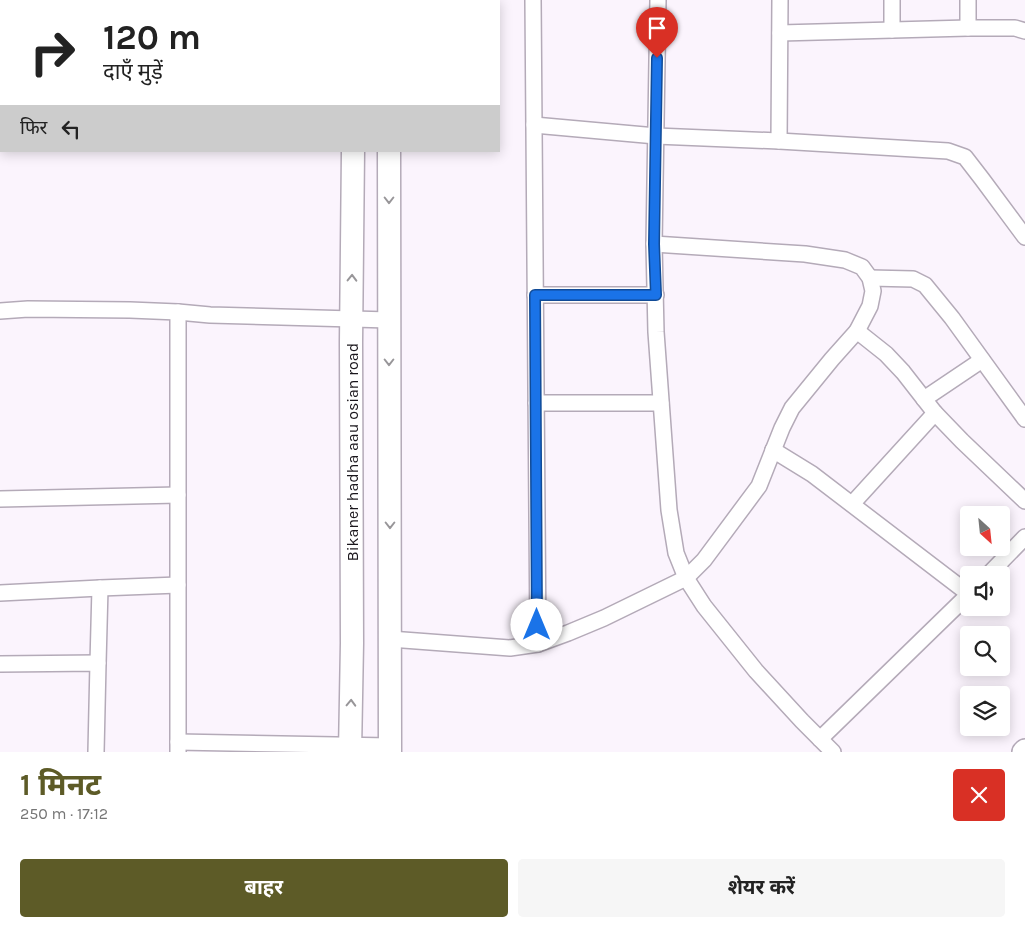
<!DOCTYPE html>
<html lang="hi">
<meta charset="utf-8">
<style>
body{margin:0;font-family:Karla,"Noto Sans Devanagari",sans-serif;background:#f6f6f6;color:#222;height:100vh;display:flex;flex-direction:column;font-size:19px;white-space:nowrap}
*{box-sizing:border-box;margin:0}
p{font-size:16px;color:#767676}
.icon{flex:none;width:28px;height:28px;fill:none;stroke:currentColor;stroke-width:2;stroke-linecap:round;stroke-linejoin:round}
.map{position:relative;height:752px;overflow:hidden}
.side{display:flex;flex-direction:column;background:#fff;flex:1}
.side>*{flex:none}
.guide{position:absolute;left:0px;top:0px;width:500px;height:152px;box-shadow:0 2px 12px #0003;background:#fff;color:#222;overflow:hidden}
.needle{width:32px;rotate:153deg}
.buttons{position:absolute;left:960px;top:506px;display:grid;gap:10px}
.buttons a{display:grid;place-items:center;width:50px;height:50px;border-radius:5px;background:#fff;box-shadow:0 2px 12px #0003;font-size:25px}
.pin{position:absolute;display:grid;place-items:center;width:42px;height:42px;color:#fff;margin:-51px -21px;border-radius:50% 50% 50% 0;rotate:-45deg;box-shadow:0 0 5px #0007}
.pin .icon{rotate:45deg}
.me{position:absolute;width:55px;margin:-28px;rotate:0deg;stroke-linejoin:round;filter:drop-shadow(0 0 4px #0008)}
.turn{display:flex;align-items:center;gap:18px;height:105px;padding:0 20px;font-size:22px}
.turn .icon{width:65px;height:65px;stroke-width:2.5}
.turn b{display:block;font-size:35px;line-height:42px}
.then{display:flex;align-items:center;height:48px;padding:0 20px;background:#0003;gap:10px;font-size:19px}
.round{display:grid;place-items:center;flex:none;width:52px;height:52px;border-radius:5px;background:#f6f6f6}
.head{display:flex;align-items:center;justify-content:space-between;height:85px;padding:0 20px}
h1{font-size:30px;font-weight:700;line-height:38px;color:#5d5b27}
.button{display:flex;gap:10px;margin-top:auto;padding:10px 20px}
.button a{flex:1;height:58px;border-radius:5px;background:#5d5b27;color:#fff;font-size:20px;font-weight:700;line-height:58px;text-align:center}
.button a+a{background:#f6f6f6;color:#222}
.map>svg:first-child{display:block}
.lines{fill:none;stroke-linecap:round;stroke-linejoin:round}
.street-casing{stroke:#b4aab8;stroke-width:18}
.secondary-casing{stroke:#b4aab8;stroke-width:24}
.primary-casing{stroke:#b4aab8;stroke-width:25}
.street{stroke:#fff;stroke-width:15}
.secondary{stroke:#fff;stroke-width:21}
.primary{stroke:#fff;stroke-width:22}
.oneway{stroke:#989699}
.route-casing{stroke:#114b97;stroke-width:12}
.route{stroke:#1a73e8;stroke-width:9}
.labels{text-anchor:middle;dominant-baseline:central;stroke-width:4;stroke-linejoin:round;paint-order:stroke}
.street-label{font-size:16px;fill:#1a161c;stroke:#fff}
</style>
<div class="map">
<svg width="1025" height="752" viewBox="0 0 1025 752">
<rect width="100%" height="100%" fill="#fbf4fd"/>
<g class="lines">
<g class="street-casing">
<g id="street">
<polyline points="533,0 538,644"/>
<polyline points="658,0 654,244 656,332 669,510 676,553 686,578 704,606 756,671 802,721 833,752"/>
<polyline points="892,0 892,30"/>
<polyline points="968,0 968,28"/>
<polyline points="780,33 968,28 1015,28 1025,31"/>
<polyline points="534,125 656,136 779,141 948,151 965,157 982,179 1025,237"/>
<polyline points="779,141 780,0"/>
<polyline points="870,278 913,279 925,285 952,318 1025,419"/>
<polyline points="535,295 656,295"/>
<polyline points="0,311 28,309 130,310 178,312 210,315 389,320"/>
<polyline points="178,312 178,752"/>
<polyline points="857,331 886,354 903,372 935,413 962,441 1025,501"/>
<polyline points="924,399 982,360"/>
<polyline points="536,403 661,403"/>
<polyline points="773,450 812,474 969,594"/>
<polyline points="0,499 178,495"/>
<polyline points="852,504 935,413"/>
<polyline points="988,575 1025,537"/>
<polyline points="0,593 100,588 178,585"/>
<polyline points="390,639 510,648 538,644 568,633 604,618 686,578 704,560 759,486 782,428 792,408 832,359 857,331 870,306 873,291 870,278 862,267 845,260 805,254 654,244"/>
<polyline points="98,663 100,588"/>
<polyline points="0,664 98,663 96,752"/>
<polyline points="820,739 969,594"/>
<polyline points="178,742 390,746"/>
</g>
</g>
<g class="secondary-casing">
<polyline id="secondary" points="1023,752 1025,750"/>
</g>
<g class="primary-casing">
<g id="primary">
<polyline points="388,0 388,1"/>
<polyline points="355,1 355,0"/>
<polyline points="389,151 390,752"/>
<polyline points="350,752 352,643 351,342 353,151"/>
</g>
</g>
<use href="#street" class="street"/>
<use href="#secondary" class="secondary"/>
<use href="#primary" class="primary"/>
</g>
<defs><path id="oneway-chevron" d="M-2-3.5L2.5 0L-2 3.5" fill="none" stroke-width="1.6" stroke-linecap="round" stroke-linejoin="round" transform="scale(1.25)"/></defs>
<g class="oneway">
<use href="#oneway-chevron" transform="translate(389 200) rotate(90)"/>
<use href="#oneway-chevron" transform="translate(352 278) rotate(-89)"/>
<use href="#oneway-chevron" transform="translate(389 362) rotate(90)"/>
<use href="#oneway-chevron" transform="translate(390 525) rotate(90)"/>
<use href="#oneway-chevron" transform="translate(351 703) rotate(-88)"/>
</g>
<g class="lines">
<g class="route-casing">
<polyline id="route" points="537,625 535,295 656,295 654,244 657,58"/>
</g>
<use href="#route" class="route"/>
</g>
<g class="labels">
<g class="street-label">
<text transform="translate(352 452) rotate(-90)">Bikaner hadha aau osian road</text>
</g>
</g>
</svg>
<div class="buttons">
<a><svg class="needle" viewBox="-14 -14 28 28"><path d="M0-13l5 13h-10z" fill="#e53935"/><path d="M0 13l5-13h-10z" fill="#767676"/></svg></a>
<a><svg class="icon" aria-label="sound" viewBox="0 0 24 24"><path d="M4 9h4l5-4v14l-5-4H4zM17 9q2 3 0 6"/></svg></a>
<a><svg class="icon" aria-label="search" viewBox="0 0 24 24"><circle cx="10" cy="10" r="6"/><path d="M15 15l6 6"/></svg></a>
<a><svg class="icon" aria-label="layers" viewBox="0 0 24 24"><path d="M12 4l9 5-9 5-9-5zM3 14l9 5 9-5"/></svg></a>
</div>
<div class="pin" style="left:657px;top:58px;background:#d93025"><svg class="icon" aria-label="arrive" viewBox="0 0 24 24"><path d="M6 21V4h12l-3 4 3 4H6"/></svg></div>
<svg class="me" style="left:537px;top:625px" viewBox="-20 -20 40 40"><circle r="19" fill="#fff"/><path d="M0-13L10 11 0 6-10 11z" fill="#1a73e8"/></svg>
<div class="guide">
<div class="turn"><svg class="icon" aria-label="right" viewBox="0 0 24 24"><path d="M7 20v-9h11M14 6l5 5-5 5"/></svg><div><b>120 m</b>दाएँ मुड़ें</div></div>
<div class="then">फिर<svg class="icon" aria-label="left" viewBox="0 0 24 24"><path d="M17 20v-9H6M10 6l-5 5 5 5"/></svg></div>
</div>
</div>
<section class="side">
<div class="head"><div><h1>1 मिनट</h1><p>250 m · 17:12</p></div><a class="round" style="background:#d93025;color:#fff"><svg class="icon" aria-label="close" viewBox="0 0 24 24"><path d="M6 6l12 12M18 6L6 18"/></svg></a></div>
<div class="button"><a>बाहर</a><a>शेयर करें</a></div>
</section>
